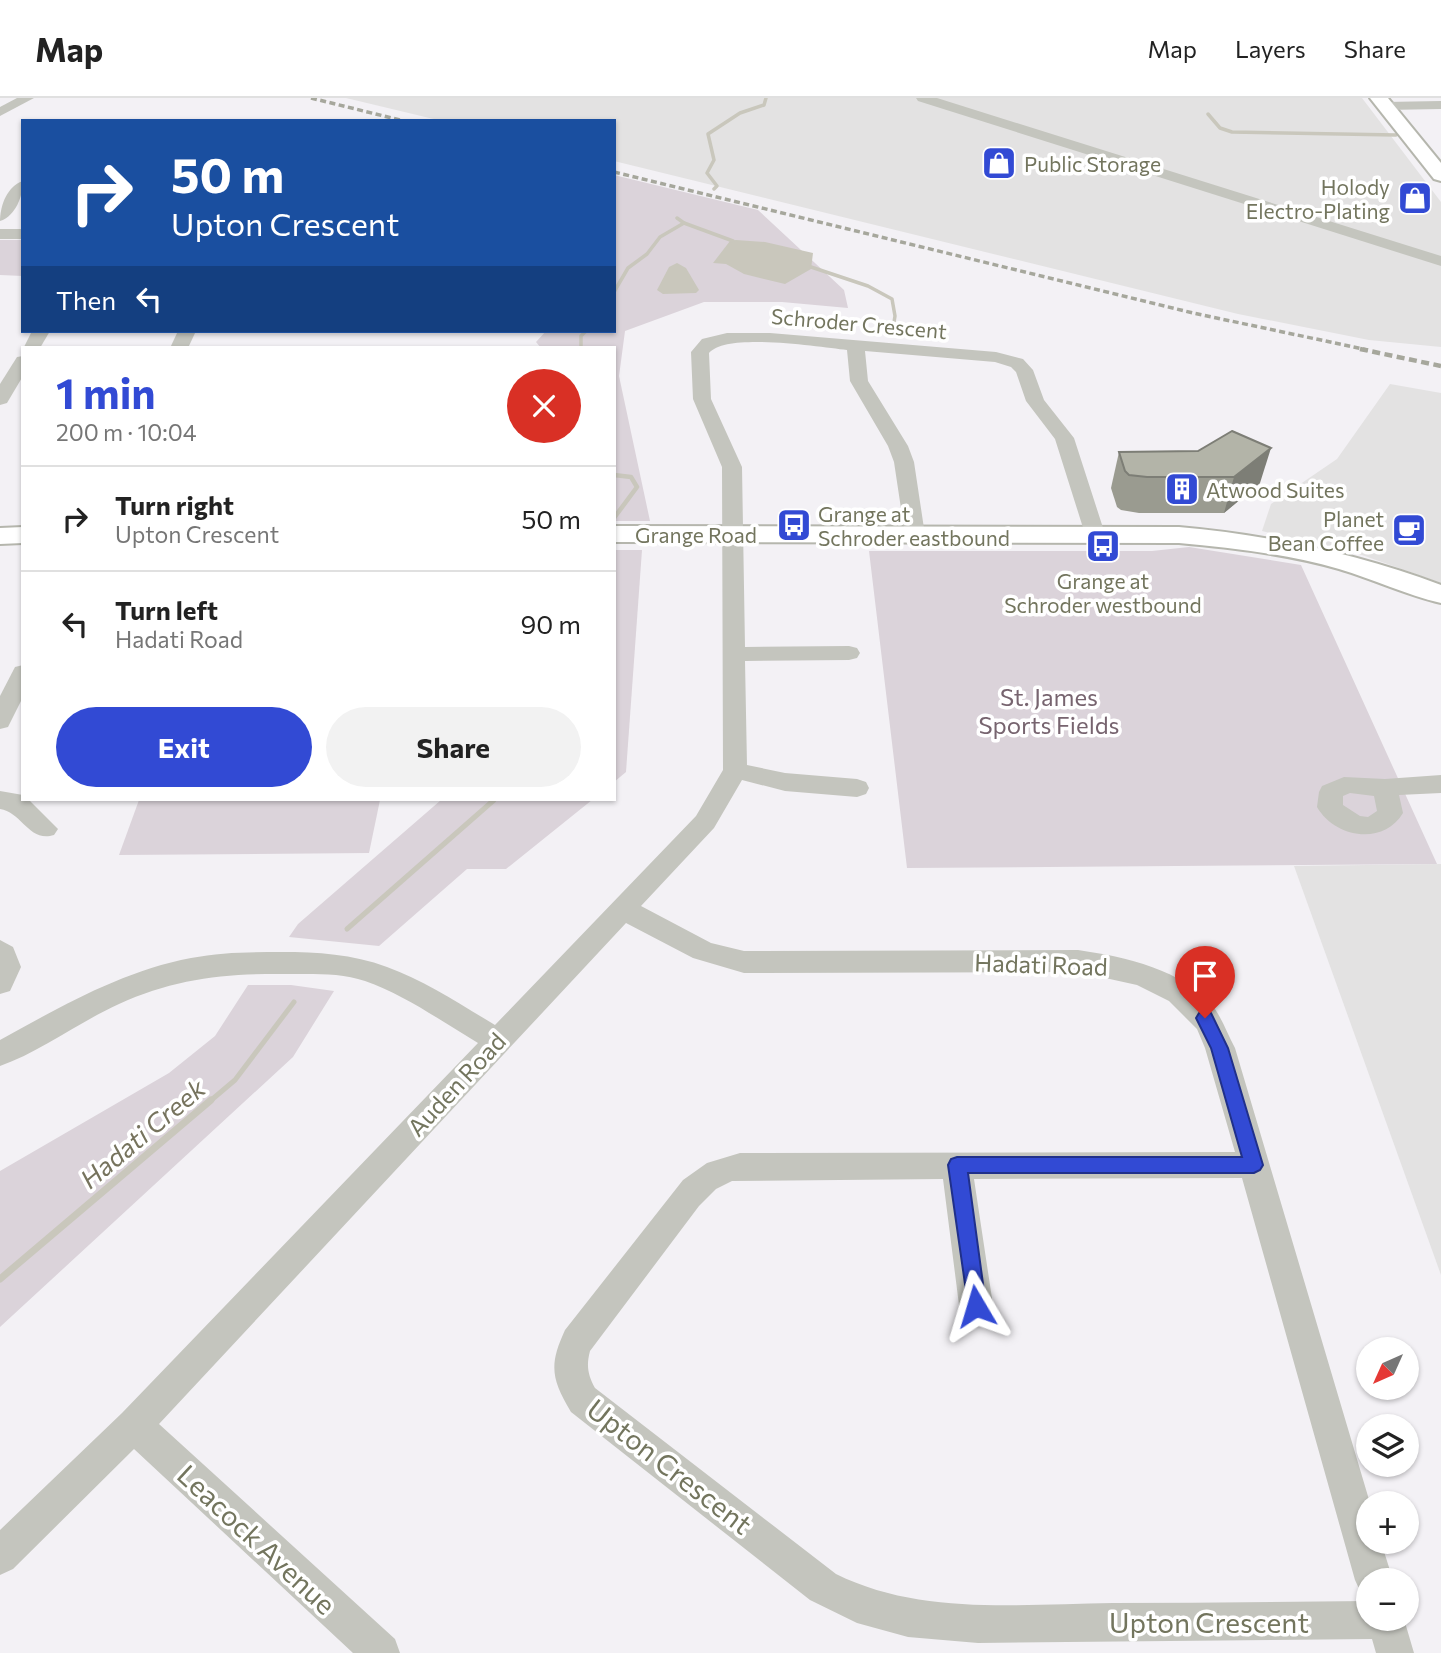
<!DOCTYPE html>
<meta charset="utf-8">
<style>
body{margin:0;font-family:Commissioner,sans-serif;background:#f2f2f2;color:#222;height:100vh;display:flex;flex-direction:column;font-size:26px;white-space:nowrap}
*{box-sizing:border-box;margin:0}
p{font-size:23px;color:#767676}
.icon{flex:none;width:38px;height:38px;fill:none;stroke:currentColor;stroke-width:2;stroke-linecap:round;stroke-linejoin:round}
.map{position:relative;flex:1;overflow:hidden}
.details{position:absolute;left:21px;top:248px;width:595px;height:455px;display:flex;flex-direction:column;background:#fff;border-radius:0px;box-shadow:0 2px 5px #0004}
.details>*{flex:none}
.top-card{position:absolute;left:21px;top:21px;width:595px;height:214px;border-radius:0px;box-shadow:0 2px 5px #0004;background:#1a4fa0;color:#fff;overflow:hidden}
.needle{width:46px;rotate:225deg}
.fabs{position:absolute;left:1356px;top:1239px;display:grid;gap:14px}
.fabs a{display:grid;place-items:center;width:63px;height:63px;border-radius:50%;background:#fff;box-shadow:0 2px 5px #0004;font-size:35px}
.pin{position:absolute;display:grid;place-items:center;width:60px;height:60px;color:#fff;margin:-72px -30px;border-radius:50% 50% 50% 0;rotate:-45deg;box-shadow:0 0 7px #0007}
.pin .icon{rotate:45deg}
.me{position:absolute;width:77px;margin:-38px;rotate:353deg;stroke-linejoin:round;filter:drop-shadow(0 0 5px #0008)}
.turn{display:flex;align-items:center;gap:24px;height:147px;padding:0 35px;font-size:32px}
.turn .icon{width:91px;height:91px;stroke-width:2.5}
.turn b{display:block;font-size:49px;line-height:60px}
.then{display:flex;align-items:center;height:66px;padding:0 35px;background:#0003;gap:14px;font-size:26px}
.round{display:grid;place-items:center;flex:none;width:74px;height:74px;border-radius:37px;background:#f2f2f2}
.headline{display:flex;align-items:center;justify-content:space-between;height:119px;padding:0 35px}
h1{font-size:42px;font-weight:700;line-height:52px;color:#324ad4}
.button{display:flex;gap:14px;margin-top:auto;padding:14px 35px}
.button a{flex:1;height:80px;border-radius:42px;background:#324ad4;color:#fff;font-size:28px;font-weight:700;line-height:80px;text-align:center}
.button a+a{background:#f2f2f2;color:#222}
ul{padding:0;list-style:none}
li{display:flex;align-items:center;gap:21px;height:105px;padding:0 35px;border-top:2px solid #e0e0e0}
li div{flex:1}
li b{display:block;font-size:26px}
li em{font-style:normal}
header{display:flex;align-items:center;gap:42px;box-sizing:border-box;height:98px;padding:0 35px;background:#fff;border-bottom:2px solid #e0e0e0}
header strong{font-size:33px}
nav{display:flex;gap:38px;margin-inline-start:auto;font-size:24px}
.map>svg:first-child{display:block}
.built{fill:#e3e2e2}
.green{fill:#dbd3da}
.water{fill:#c9c7bc}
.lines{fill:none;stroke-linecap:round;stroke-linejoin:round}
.stream-far3{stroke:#c9c7bc;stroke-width:3.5}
.stream-far2{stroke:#c9c7bc;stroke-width:4.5}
.stream-far1{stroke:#c9c7bc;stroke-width:5}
.stream{stroke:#c9c7bc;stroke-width:7}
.major-casing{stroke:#b5b6ad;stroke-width:4}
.minor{fill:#c4c5be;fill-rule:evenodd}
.major{fill:#fff;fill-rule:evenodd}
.rail-far1{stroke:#a6a79c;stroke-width:3.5;stroke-dasharray:6 3.5;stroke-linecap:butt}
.rail{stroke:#a6a79c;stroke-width:4.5;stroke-dasharray:8 4.5;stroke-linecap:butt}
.wall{fill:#9a9b90}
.shaded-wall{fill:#7d7e76}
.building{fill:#b3b4a8;stroke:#7d7e76;stroke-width:2}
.route{fill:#324ad4;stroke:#20308a;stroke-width:2}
.labels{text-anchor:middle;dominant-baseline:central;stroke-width:7;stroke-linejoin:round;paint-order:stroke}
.far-poi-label{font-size:21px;fill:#73755e;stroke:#fff;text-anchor:start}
.far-street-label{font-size:21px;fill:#73755e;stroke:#fff}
.park-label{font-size:24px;fill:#77646f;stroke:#fff}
.street-label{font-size:24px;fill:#73755e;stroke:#fff}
.water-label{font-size:26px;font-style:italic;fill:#76735d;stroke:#fff}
.near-street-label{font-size:28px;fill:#73755e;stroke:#fff}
</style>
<header>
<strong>Map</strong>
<nav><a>Map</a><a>Layers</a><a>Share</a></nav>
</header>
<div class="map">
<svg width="1441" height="1555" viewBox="0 0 1441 1555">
<rect width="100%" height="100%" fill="#f3f1f5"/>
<g class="built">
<polygon points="346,0 1362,0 1441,104 1441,249 1369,242 1238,216 614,63 614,23 442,23"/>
<polygon points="1390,286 1441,295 1441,485 1362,457 1262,433 1271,406 1337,361"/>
<polygon points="1441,766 1441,1177 1294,768"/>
</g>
<g class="green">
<polygon points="614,77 758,112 844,192 848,210 782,204 704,204 625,233 619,278 650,423 614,423 614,250 541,250 536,244 546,233 614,233"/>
<polygon points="0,142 23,142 23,178 0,177"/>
<polygon points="1189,449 1301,467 1437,766 907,770 869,453 1152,453"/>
<polygon points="614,452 642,452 626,674 614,684"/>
<polygon points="139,702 380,702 369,755 119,757"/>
<polygon points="441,702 592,702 506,771 467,771 379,848 289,839 298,826"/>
<polygon points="248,887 291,887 334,893 293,959 0,1229 0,1073 169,975 215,938"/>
</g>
<g class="water">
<polygon points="736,142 765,144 813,155 811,171 785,186 744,176 726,166 713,165 730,143"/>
<polygon points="677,165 686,170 699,192 696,195 663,196 657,192 669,169"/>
</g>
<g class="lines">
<g class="stream-far3">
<polyline points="1208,16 1220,30 1232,34 1396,37"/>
<polyline points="714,91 717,88 707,75 714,62 708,36 740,15 764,7 766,0"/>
<polyline points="684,125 733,143"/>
<polyline points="811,169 868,188 892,201 895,218 893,230 900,236"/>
<polyline points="614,194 628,170 647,156 660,139 684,125 677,120"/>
<polyline points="581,250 581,238 586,233"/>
</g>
<polyline class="stream-far2" points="614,377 631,379 637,389 614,420"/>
<g class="stream-far1">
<polyline points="347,831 494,702"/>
<polyline points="209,1004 235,982 294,904"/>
</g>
<polyline class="stream" points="0,1181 211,1002"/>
<g class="major-casing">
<g id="major">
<polygon points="1370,0 1388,0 1441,65 1441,83 1434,81"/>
<path d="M 614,428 L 1179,429 C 1269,437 1356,455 1441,487 L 1441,505 C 1406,497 1373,481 1339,471 C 1287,456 1233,450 1179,445 L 614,444 Z"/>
<polygon points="23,429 23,445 0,446 0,430"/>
</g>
</g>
<g class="minor">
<polygon points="17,0 34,0 0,18 0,9"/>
<polygon points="916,0 937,0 1441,158 1441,168 918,3"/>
<polygon points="1441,3 1441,11 1385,12 1378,8 1385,4"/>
<path d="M 23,83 C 23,97 16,118 0,123 C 0,108 7,88 23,83 Z"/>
<rect x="0" y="131" width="23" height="10"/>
<polygon points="32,233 50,233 40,250 23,251"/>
<polygon points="178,233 196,233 188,250 170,250"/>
<path d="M 727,235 L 770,235 L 996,254 L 1023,261 L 1033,272 L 1044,302 L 1074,340 L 1105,436 L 1102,440 L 1088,440 L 1085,436 L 1055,341 L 1026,303 L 1016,274 L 1011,269 L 995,264 L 865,253 L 868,283 L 908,348 L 914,364 L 925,437 L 922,441 L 908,441 L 905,437 L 894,364 L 888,348 L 850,283 L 847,252 C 818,249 727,234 709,255 L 711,301 L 742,369 L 745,549 L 849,548 L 857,550 L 860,555 L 857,560 L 849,562 L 745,563 L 747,667 L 785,675 L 857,681 L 866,684 L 869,690 L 866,696 L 857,699 L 785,693 L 742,682 L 714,730 L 641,808 L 711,845 L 744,853 L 1078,852 C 1126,859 1183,871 1215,911 C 1223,923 1228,937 1235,950 L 1370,1405 L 1368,1444 L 1381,1444 L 1393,1482 L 1368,1482 L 1368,1499 L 1361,1495 L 1355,1482 L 1242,1080 L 974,1081 L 993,1207 L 988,1218 L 976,1222 L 964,1218 L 959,1207 L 943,1081 L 732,1083 L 716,1091 L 699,1108 L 590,1253 C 586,1268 588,1277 595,1290 L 836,1476 C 921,1518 1021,1506 1113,1505 C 1198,1505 1283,1504 1368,1503 L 1368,1521 L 1404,1521 L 1414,1555 L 1376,1555 L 1372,1541 L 978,1545 L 908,1539 L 857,1525 L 810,1502 L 571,1314 C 551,1280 549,1267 565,1232 L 683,1082 L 707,1065 L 740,1055 L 1235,1054 L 1205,950 L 1197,931 L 1169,903 L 1137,887 L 1078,874 L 744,875 L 693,860 L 626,825 L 159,1326 L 395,1541 L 400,1555 L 353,1555 L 134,1351 L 13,1471 L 0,1477 L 0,1432 L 122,1315 L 478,945 C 441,923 405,897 365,883 C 342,875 315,876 291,876 C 229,875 175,880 119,906 C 79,924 40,954 0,968 L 0,942 C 60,909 122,873 191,860 C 221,854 251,854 281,854 C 318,854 352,856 387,869 C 425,883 460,906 495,927 L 696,718 L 723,672 L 722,369 L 693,301 L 691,254 L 702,241 Z"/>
<polygon points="23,258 23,278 7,305 0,307 0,286 17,259"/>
<polygon points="23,567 23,599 8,629 0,631 0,598 15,569"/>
<path d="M 1441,677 L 1441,695 L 1399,697 L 1403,715 C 1383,748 1335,740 1317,709 L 1319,694 L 1322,688 L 1344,679 L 1385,681 ZM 1350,695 L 1374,698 L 1377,713 L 1368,719 L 1360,718 L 1343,707 L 1343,698 Z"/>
<path d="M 0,693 L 23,697 L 23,702 L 29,702 L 58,731 L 54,737 C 29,745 22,714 0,711 Z"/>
<polygon points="0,842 13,849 21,869 10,893 0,896"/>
</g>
<use href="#major" class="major"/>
<g class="rail-far1">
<polyline points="311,0 404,23"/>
<polyline points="614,74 1193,215 1368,252"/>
</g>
<polyline class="rail" points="1360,251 1441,268"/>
</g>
<polygon class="wall" points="1198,353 1260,385 1224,415 1139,415 1121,412 1117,409 1111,390 1119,354"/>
<polygon class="shaded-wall" points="1271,350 1260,385 1224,415 1234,379"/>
<polygon class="building" points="1232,333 1271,350 1234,379 1147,379 1129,377 1125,373 1119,354 1198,353"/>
<polygon class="route" points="1205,913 1211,915 1228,950 1263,1067 1260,1072 1254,1075 968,1075 986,1208 983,1214 976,1217 969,1214 948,1067 951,1061 957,1059 1242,1059 1211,950 1196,920 1199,915"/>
<defs>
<g id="shop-square" transform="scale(1.75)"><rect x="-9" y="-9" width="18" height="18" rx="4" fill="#324ad4" stroke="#fff"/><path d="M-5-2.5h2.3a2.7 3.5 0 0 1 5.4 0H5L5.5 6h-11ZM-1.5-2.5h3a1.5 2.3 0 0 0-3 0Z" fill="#fff"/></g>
<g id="building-square" transform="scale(1.75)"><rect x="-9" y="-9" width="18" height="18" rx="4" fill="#324ad4" stroke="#fff"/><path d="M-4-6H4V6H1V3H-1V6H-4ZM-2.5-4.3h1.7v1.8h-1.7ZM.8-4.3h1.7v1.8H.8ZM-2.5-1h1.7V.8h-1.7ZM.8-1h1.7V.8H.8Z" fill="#fff"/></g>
<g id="bus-square" transform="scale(1.75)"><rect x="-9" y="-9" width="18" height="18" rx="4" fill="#324ad4" stroke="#fff"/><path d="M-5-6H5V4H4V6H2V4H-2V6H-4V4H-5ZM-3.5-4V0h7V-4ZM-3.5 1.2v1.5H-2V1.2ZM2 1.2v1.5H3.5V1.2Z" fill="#fff"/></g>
<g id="cafe-square" transform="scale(1.75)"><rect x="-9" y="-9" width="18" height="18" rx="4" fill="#324ad4" stroke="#fff"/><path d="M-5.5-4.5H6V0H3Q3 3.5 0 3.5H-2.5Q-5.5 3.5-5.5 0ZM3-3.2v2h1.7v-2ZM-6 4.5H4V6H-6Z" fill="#fff"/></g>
</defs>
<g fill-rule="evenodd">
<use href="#shop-square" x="999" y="65"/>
<use href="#shop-square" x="1415" y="100"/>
<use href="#building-square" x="1182" y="391"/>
<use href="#bus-square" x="794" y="427"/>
<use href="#cafe-square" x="1409" y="432"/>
<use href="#bus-square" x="1103" y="448"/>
</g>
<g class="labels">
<g class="far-poi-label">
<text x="1024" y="65">Public Storage</text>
<text x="1390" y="88" text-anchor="end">Holody<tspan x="1390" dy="24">Electro-Plating</tspan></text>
<text x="1206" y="391">Atwood Suites</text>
<text x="818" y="415">Grange at<tspan x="818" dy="24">Schroder eastbound</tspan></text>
<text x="1384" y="420" text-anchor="end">Planet<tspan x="1384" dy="24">Bean Coffee</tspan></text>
<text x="1103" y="482" text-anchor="middle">Grange at<tspan x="1103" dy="24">Schroder westbound</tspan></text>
</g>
<g class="far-street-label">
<text transform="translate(859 225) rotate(5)">Schroder Crescent</text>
<text x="696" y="436">Grange Road</text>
</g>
<g class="park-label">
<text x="1049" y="598">St. James<tspan x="1049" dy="28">Sports Fields</tspan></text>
</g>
<g class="street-label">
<text transform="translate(1041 866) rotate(2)">Hadati Road</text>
<text transform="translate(456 986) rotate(-47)">Auden Road</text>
</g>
<g class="water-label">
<text transform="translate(142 1035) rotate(-40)">Hadati Creek</text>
</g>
<g class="near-street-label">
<text transform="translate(670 1368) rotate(38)">Upton Crescent</text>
<text transform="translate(257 1441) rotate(43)">Leacock Avenue</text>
<text x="1209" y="1524">Upton Crescent</text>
</g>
</g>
</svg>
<div class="fabs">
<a><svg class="needle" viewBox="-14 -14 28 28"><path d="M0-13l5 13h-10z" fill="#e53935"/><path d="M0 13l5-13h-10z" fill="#767676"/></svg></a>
<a><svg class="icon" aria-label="layers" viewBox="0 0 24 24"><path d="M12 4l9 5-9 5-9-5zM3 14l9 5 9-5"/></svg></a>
<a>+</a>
<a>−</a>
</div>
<div class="pin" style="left:1205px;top:920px;background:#d93025"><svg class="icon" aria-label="arrive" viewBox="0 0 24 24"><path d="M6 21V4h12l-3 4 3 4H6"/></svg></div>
<svg class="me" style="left:976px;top:1208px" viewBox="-20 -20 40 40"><path d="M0-17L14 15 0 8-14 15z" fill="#324ad4" stroke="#fff" stroke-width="4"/></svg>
<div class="top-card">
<div class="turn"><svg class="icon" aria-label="right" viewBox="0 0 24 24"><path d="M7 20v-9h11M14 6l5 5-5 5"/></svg><div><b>50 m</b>Upton Crescent</div></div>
<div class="then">Then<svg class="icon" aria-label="left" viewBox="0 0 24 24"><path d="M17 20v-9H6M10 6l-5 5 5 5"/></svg></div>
</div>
<section class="details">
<div class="headline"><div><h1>1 min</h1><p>200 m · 10:04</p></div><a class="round" style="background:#d93025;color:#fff"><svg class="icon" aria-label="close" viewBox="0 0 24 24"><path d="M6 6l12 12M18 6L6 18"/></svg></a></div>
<ul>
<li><svg class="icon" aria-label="right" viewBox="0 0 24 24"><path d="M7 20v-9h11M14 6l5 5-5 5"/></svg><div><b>Turn right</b><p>Upton Crescent</p></div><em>50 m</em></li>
<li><svg class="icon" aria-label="left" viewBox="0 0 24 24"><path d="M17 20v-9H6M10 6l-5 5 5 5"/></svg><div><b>Turn left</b><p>Hadati Road</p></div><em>90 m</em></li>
</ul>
<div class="button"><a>Exit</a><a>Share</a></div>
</section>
</div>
